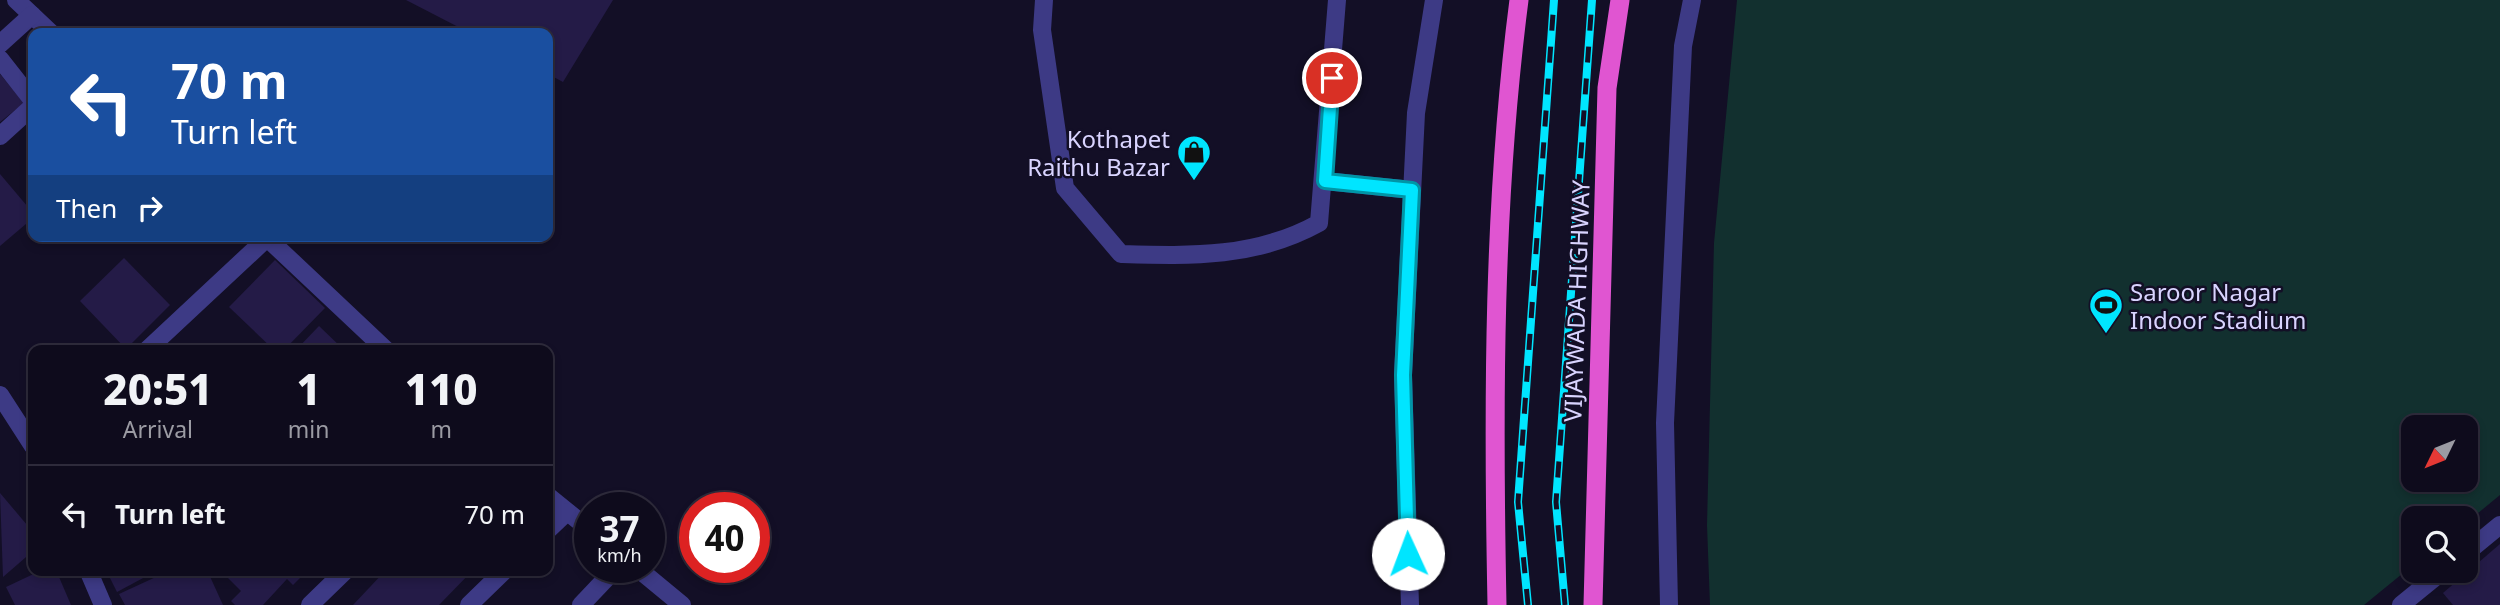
<!DOCTYPE html>
<style>
body{margin:0;font-family:"Noto Sans",sans-serif;background:#1c1929;color:#f1f3f6;height:100vh;display:flex;flex-direction:column;font-size:26px;white-space:nowrap}
*{box-sizing:border-box;margin:0}
p{font-size:23px;color:#9b9ba3}
.icon{flex:none;width:38px;height:38px;fill:none;stroke:currentColor;stroke-width:2;stroke-linecap:round;stroke-linejoin:round}
.map{position:relative;flex:1;overflow:hidden}
.sheet{position:absolute;left:28px;top:345px;width:525px;height:231px;display:flex;flex-direction:column;background:#0e0b1c;border-radius:14px;box-shadow:0 4px 10px #0003,0 0 0 2px #2e2b3b}
.sheet>*{flex:none}
.guide{position:absolute;left:28px;top:28px;width:525px;height:214px;border-radius:14px;box-shadow:0 4px 10px #0003,0 0 0 2px #2e2b3b;background:#1a4fa0;color:#fff;overflow:hidden}
.needle{width:46px;rotate:227deg}
.controls{position:absolute;left:2401px;top:415px;display:grid;gap:14px}
.controls a{display:grid;place-items:center;width:77px;height:77px;border-radius:14px;background:#0e0b1c;box-shadow:0 4px 10px #0003,0 0 0 2px #2e2b3b;font-size:35px}
.speed{position:absolute;left:574px;top:492px;display:flex;gap:14px;font-size:35px;font-weight:700;text-align:center}
.speed>*{display:grid;place-content:center;width:91px;height:91px;border-radius:50%;background:#0e0b1c;box-shadow:0 4px 10px #0003,0 0 0 2px #2e2b3b;line-height:1}
.speed small{font-size:18px;font-weight:400}
.speed .limit{border:10px solid #d22;background:#fff;color:#111}
.pin{position:absolute;display:grid;place-items:center;width:60px;height:60px;color:#fff;margin:-30px;border:4px solid #fff;border-radius:50%;box-shadow:0 2px 7px #0007}
.me{position:absolute;width:77px;margin:-38px;rotate:358deg;stroke-linejoin:round;filter:drop-shadow(0 0 5px #0008)}
.turn{display:flex;align-items:center;gap:24px;height:147px;padding:0 28px;font-size:32px}
.turn .icon{width:91px;height:91px;stroke-width:2.5}
.turn b{display:block;font-size:49px;line-height:60px}
.then{display:flex;align-items:center;height:66px;padding:0 28px;background:#0003;gap:14px;font-size:26px}
.eta{display:flex;justify-content:space-evenly;align-items:center;height:119px;text-align:center}
.eta b{font-size:42px;font-weight:800;line-height:49px}
ul{padding:0;list-style:none}
li{display:flex;align-items:center;gap:21px;height:98px;padding:0 28px;border-top:2px solid #2e2b3b}
li div{flex:1}
li b{display:block;font-size:26px}
li em{font-style:normal}
.map>svg:first-child{display:block}
.green{fill:#12302f;fill-rule:evenodd}
.building{fill:#241b47}
.lines{fill:none;stroke-linecap:round;stroke-linejoin:round}
.service{stroke:#3d3a85;stroke-width:18}
.minor{stroke:#3d3a85;stroke-width:18}
.tertiary{stroke:#3d3a85;stroke-width:18}
.trunk{stroke:#e055d1;stroke-width:19}
.rail-casing{stroke:#00e5ff;stroke-width:8}
.rail{stroke:#130f26;stroke-width:5;stroke-dasharray:16;stroke-linecap:butt}
.route-casing{stroke:#0095a6;stroke-width:18}
.route{stroke:#00e5ff;stroke-width:12}
.labels{text-anchor:middle;dominant-baseline:central;stroke-width:5;stroke-linejoin:round;paint-order:stroke}
.poi-label{font-size:24px;fill:#d9d4ff;stroke:#130f26;text-anchor:end}
.street-label{font-size:24px;fill:#d9d4ff;stroke:#130f26}
</style>
<div class="map">
<svg width="2500" height="605" viewBox="0 0 2500 605">
<rect width="100%" height="100%" fill="#130f26"/>
<path class="green" d="M 1737,0 L 2500,0 L 2500,495 L 2466,523 L 2466,518 L 2413,518 L 2413,565 L 2364,605 L 1710,605 L 1707,525 L 1714,243 ZM 2413,427 L 2466,427 L 2466,480 L 2413,480 Z"/>
<g class="building">
<polygon points="406,0 613,0 563,82 548,74 548,33 470,33"/>
<polygon points="0,74 24,103 0,122"/>
<polygon points="0,174 33,213 33,218 0,246"/>
<polygon points="124,258 170,305 126,349 80,301"/>
<polygon points="275,260 325,308 284,350 274,350 229,307"/>
<polygon points="319,326 344,350 296,350"/>
<polygon points="0,493 33,532 33,551 3,577"/>
<polygon points="2500,544 2500,605 2453,605 2443,593"/>
<polygon points="42,570 56,570 71,605 15,605 6,587"/>
<polygon points="106,570 158,570 117,592"/>
<polygon points="171,570 207,570 223,605 125,605 119,594"/>
<polygon points="220,570 308,570 293,585 287,579 263,605 235,605 231,601 241,591"/>
<polygon points="386,570 473,570 439,605 353,605"/>
</g>
<g class="lines">
<g class="service">
<path d="M 1044,0 L 1042,30 L 1065,188 L 1121,254 C 1192,256 1256,258 1319,223 L 1337,0"/>
<polyline points="1325,181 1412,190"/>
</g>
<g class="minor">
<polyline points="16,0 51,33"/>
<polyline points="0,44 32,15"/>
<polyline points="0,59 33,101"/>
<polyline points="0,136 33,106"/>
<polyline points="265,236 386,350"/>
<polyline points="147,350 267,238"/>
<polyline points="0,395 33,446"/>
<polyline points="548,496 590,530"/>
<polyline points="548,530 567,512"/>
<polyline points="2466,553 2500,525"/>
<polyline points="636,567 682,605"/>
<polyline points="88,570 103,605"/>
<polyline points="310,605 346,570"/>
<polyline points="469,605 505,570"/>
<polyline points="581,605 617,567"/>
<polyline points="2401,605 2444,570"/>
</g>
<g class="tertiary">
<polyline points="1410,605 1403,375 1416,113 1434,0"/>
<polyline points="1669,605 1665,423 1683,46 1692,0"/>
</g>
<g class="trunk">
<path d="M 1497,605 C 1493,403 1493,201 1519,0"/>
<polyline points="1593,605 1607,88 1620,0"/>
</g>
<g class="rail-casing">
<g id="rail">
<polyline points="1528,605 1518,502 1554,0"/>
<polyline points="1565,605 1556,502 1592,0"/>
</g>
</g>
<use href="#rail" class="rail"/>
</g>
<g class="lines">
<g class="route-casing">
<polyline id="route" points="1332,78 1325,181 1412,190 1403,375 1408,554"/>
</g>
<use href="#route" class="route"/>
</g>
<defs>
<g id="shop-pin" transform="scale(1.75)"><path d="M0 17L-7.5 6A9.5 9.5 0 1 1 7.5 6Z" fill="#00e5ff" stroke="#130f26"/><path d="M-5-2.5h2.3a2.7 3.5 0 0 1 5.4 0H5L5.5 6h-11ZM-1.5-2.5h3a1.5 2.3 0 0 0-3 0Z" fill="#111"/></g>
<g id="stadium-pin" transform="scale(1.75)"><path d="M0 17L-7.5 6A9.5 9.5 0 1 1 7.5 6Z" fill="#00e5ff" stroke="#130f26"/><path d="M0-5a6.5 5 0 1 0 0 10a6.5 5 0 1 0 0-10ZM-3.5-1.8h7v3.6h-7Z" fill="#111"/></g>
</defs>
<g fill-rule="evenodd">
<use href="#shop-pin" x="1194" y="152"/>
<use href="#stadium-pin" x="2106" y="305"/>
</g>
<g class="labels">
<g class="poi-label">
<text x="1170" y="138">Kothapet<tspan x="1170" dy="28">Raithu Bazar</tspan></text>
<text x="2130" y="291" text-anchor="start">Saroor Nagar<tspan x="2130" dy="28">Indoor Stadium</tspan></text>
</g>
<g class="street-label">
<text transform="translate(1576 301) rotate(-88)">VIJAYWADA HIGHWAY</text>
</g>
</g>
</svg>
<div class="controls">
<a><svg class="needle" viewBox="-14 -14 28 28"><path d="M0-13l5 13h-10z" fill="#e53935"/><path d="M0 13l5-13h-10z" fill="#9b9ba3"/></svg></a>
<a><svg class="icon" aria-label="search" viewBox="0 0 24 24"><circle cx="10" cy="10" r="6"/><path d="M15 15l6 6"/></svg></a>
</div>
<div class="speed"><div>37<small>km/h</small></div><div class="limit">40</div></div>
<div class="pin" style="left:1332px;top:78px;background:#d93025"><svg class="icon" aria-label="arrive" viewBox="0 0 24 24"><path d="M6 21V4h12l-3 4 3 4H6"/></svg></div>
<svg class="me" style="left:1408px;top:554px" viewBox="-20 -20 40 40"><circle r="19" fill="#fff"/><path d="M0-13L10 11 0 6-10 11z" fill="#00e5ff"/></svg>
<div class="guide">
<div class="turn"><svg class="icon" aria-label="left" viewBox="0 0 24 24"><path d="M17 20v-9H6M10 6l-5 5 5 5"/></svg><div><b>70 m</b>Turn left</div></div>
<div class="then">Then<svg class="icon" aria-label="right" viewBox="0 0 24 24"><path d="M7 20v-9h11M14 6l5 5-5 5"/></svg></div>
</div>
<section class="sheet">
<div class="eta">
<div><b>20:51</b><p>Arrival</p></div>
<div><b>1</b><p>min</p></div>
<div><b>110</b><p>m</p></div>
</div>
<ul>
<li><svg class="icon" aria-label="left" viewBox="0 0 24 24"><path d="M17 20v-9H6M10 6l-5 5 5 5"/></svg><div><b>Turn left</b></div><em>70 m</em></li>
</ul>
</section>
</div>
